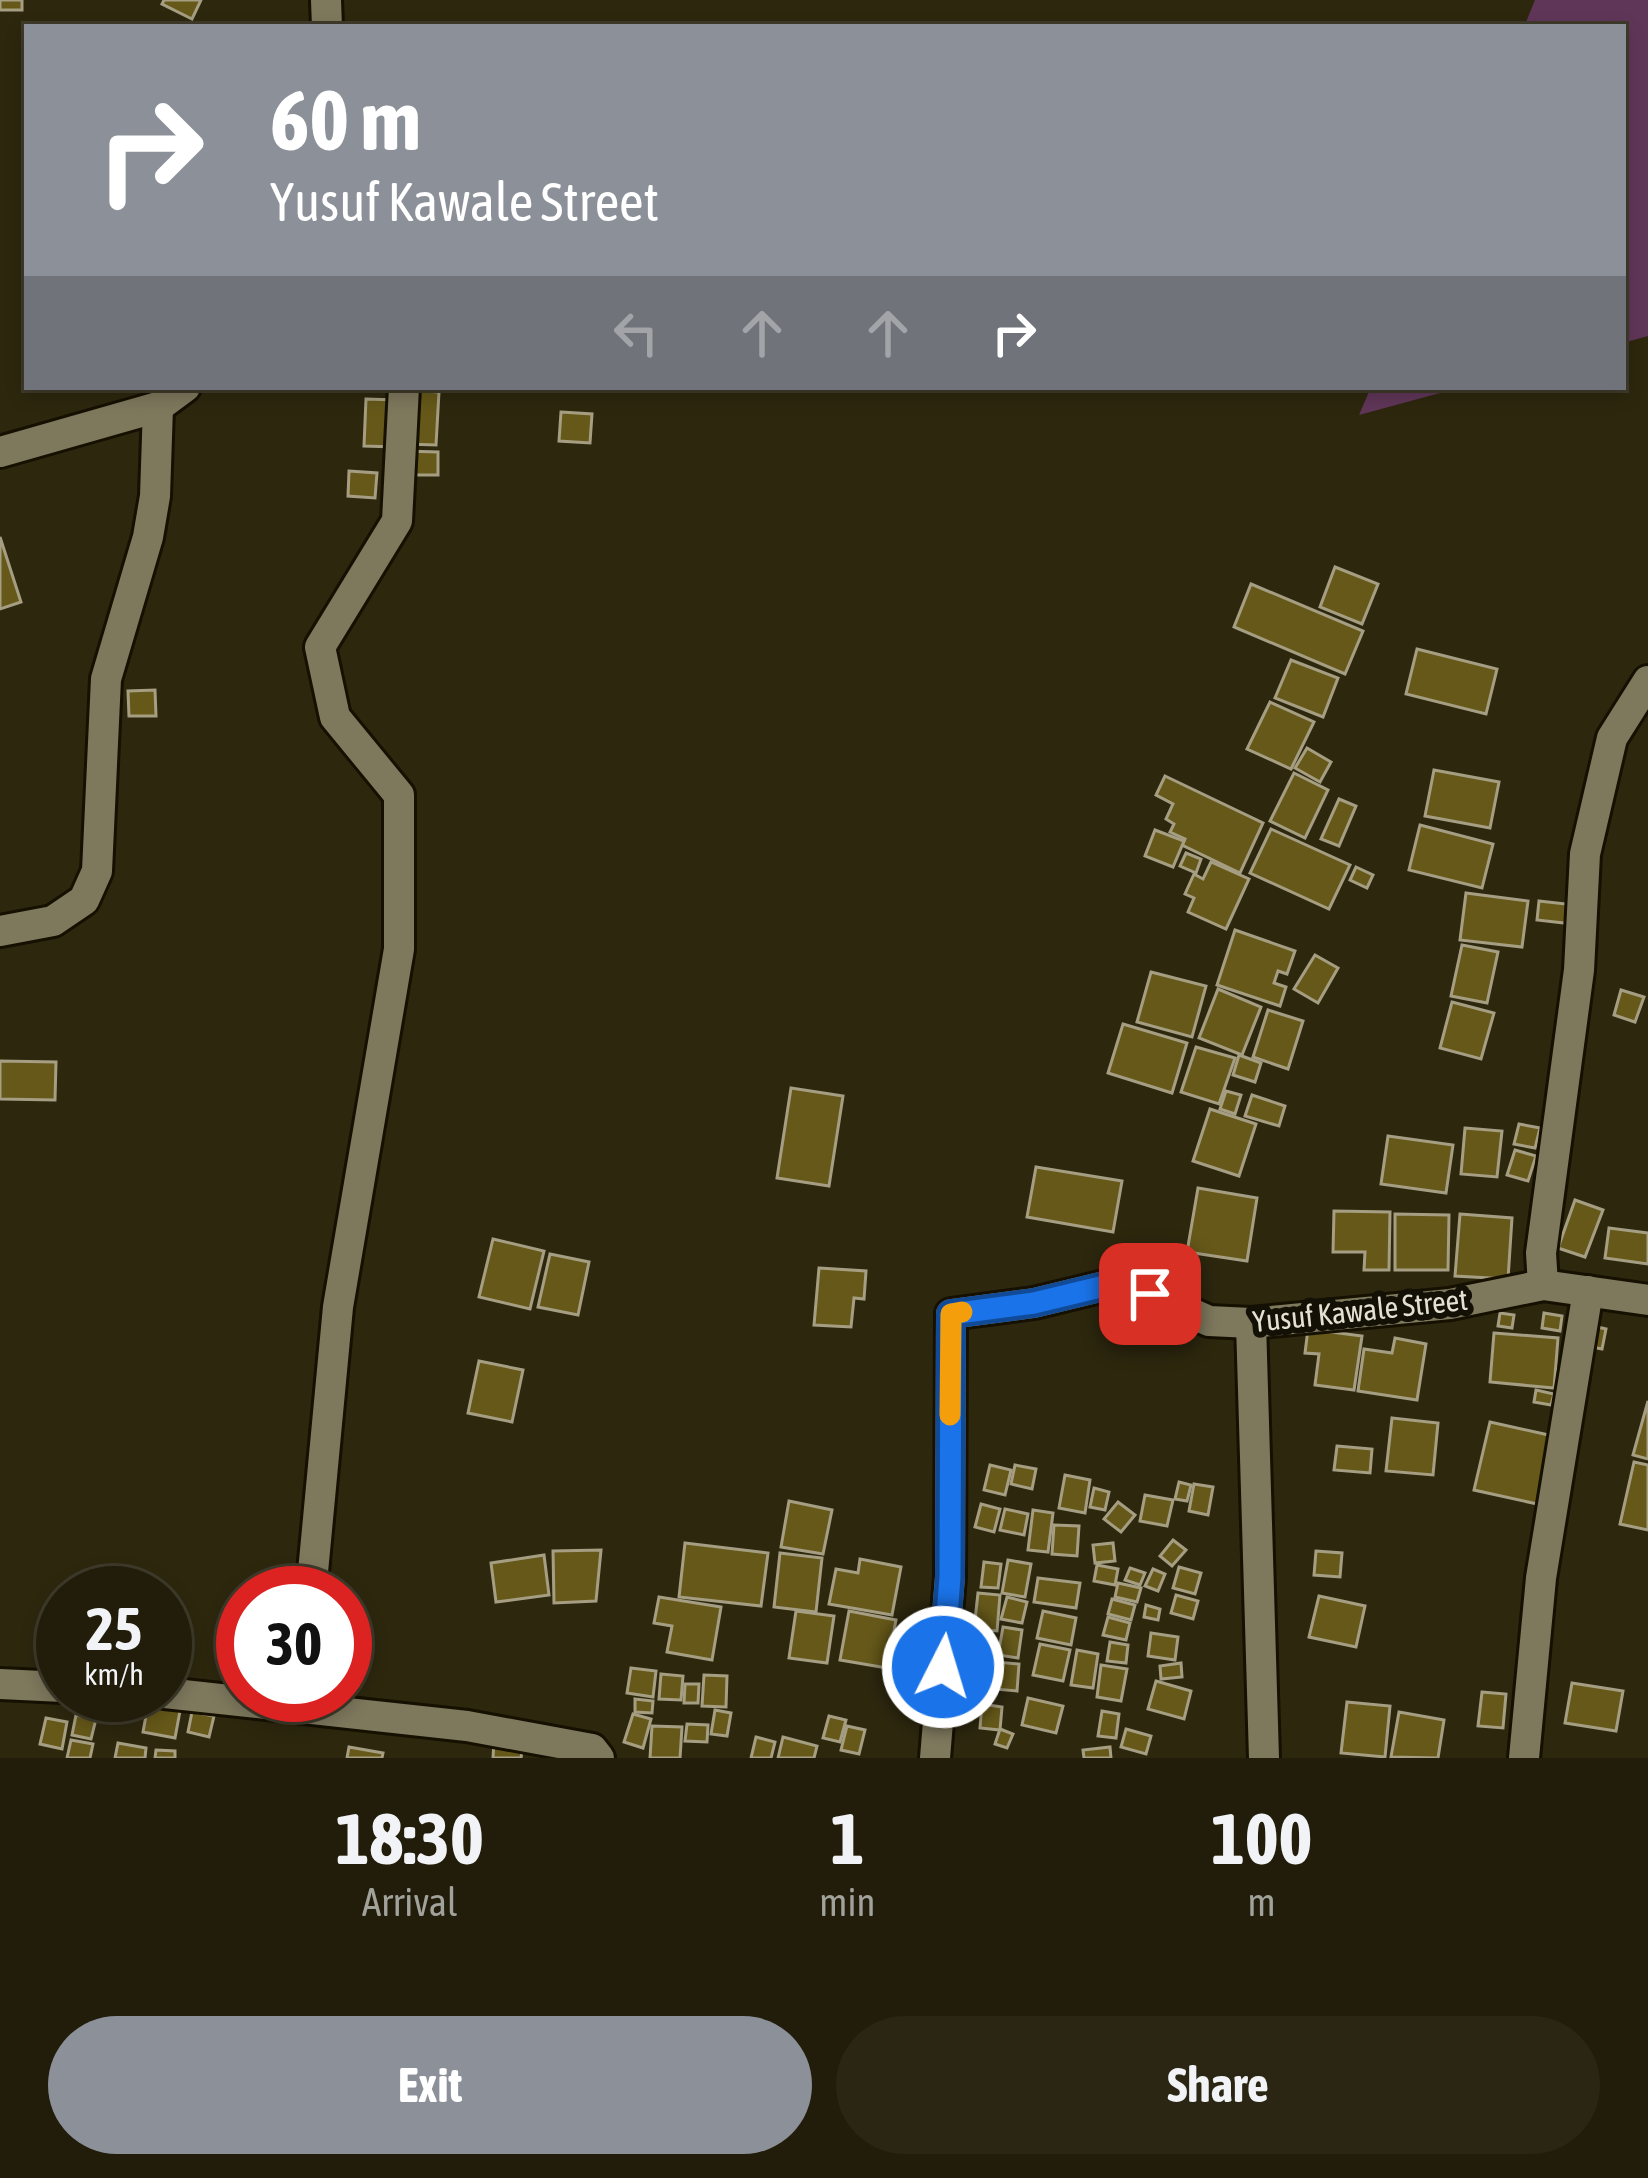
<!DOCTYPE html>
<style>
body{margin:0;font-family:"Asap Condensed",sans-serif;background:#2a2613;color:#f1f3f6;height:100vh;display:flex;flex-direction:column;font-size:45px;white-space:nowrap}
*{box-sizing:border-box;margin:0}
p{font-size:39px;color:#a2a29c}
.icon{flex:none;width:66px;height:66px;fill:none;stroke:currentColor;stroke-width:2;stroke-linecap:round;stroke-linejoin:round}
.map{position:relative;height:1758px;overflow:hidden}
.panel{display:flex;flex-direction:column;background:#221d0a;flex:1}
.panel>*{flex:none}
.guide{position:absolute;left:24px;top:24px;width:1602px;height:366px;border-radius:0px;box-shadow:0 6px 18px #0003,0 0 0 3px #3f3b2b;background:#8c9099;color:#fff;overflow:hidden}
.speed{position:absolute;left:36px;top:1566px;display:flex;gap:24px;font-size:60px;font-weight:700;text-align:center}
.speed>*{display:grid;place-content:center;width:156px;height:156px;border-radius:50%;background:#221d0a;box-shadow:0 6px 18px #0003,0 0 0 3px #3f3b2b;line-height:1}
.speed small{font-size:30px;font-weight:400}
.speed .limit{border:18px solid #d22;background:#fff;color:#111}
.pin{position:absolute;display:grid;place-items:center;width:102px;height:102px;color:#fff;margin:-51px;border-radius:24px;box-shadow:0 6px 18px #0006}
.me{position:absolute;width:132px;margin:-66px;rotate:5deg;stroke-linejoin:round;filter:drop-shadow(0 0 9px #0008)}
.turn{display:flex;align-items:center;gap:42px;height:252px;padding:0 48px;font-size:54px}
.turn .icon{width:156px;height:156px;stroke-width:2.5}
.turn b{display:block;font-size:84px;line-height:102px}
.lanes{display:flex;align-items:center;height:114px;padding:0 48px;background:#0003;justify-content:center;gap:60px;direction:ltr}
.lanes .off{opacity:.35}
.eta{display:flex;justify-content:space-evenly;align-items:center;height:204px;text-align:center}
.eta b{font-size:72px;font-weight:700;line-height:84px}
.cta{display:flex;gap:24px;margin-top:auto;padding:24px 48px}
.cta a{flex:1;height:138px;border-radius:72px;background:#8c9099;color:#fff;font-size:48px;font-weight:700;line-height:138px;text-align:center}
.cta a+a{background:#2a2613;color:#f1f3f6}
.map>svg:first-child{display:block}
.green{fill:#603658}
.building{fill:#655819;stroke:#a59e82;stroke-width:3}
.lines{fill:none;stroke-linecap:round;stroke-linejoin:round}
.minor-casing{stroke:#151000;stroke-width:36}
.minor{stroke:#7e785d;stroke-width:30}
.route-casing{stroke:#114b97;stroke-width:30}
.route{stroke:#1a73e8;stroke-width:21}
.slow{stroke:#f59e0b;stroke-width:21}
.labels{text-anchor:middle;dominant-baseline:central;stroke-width:12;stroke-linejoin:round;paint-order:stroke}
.street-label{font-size:30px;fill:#e4e1d2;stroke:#131006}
</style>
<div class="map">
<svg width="1648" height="1758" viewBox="0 0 1648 1758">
<rect width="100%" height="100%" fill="#2d270e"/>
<g class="green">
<polygon points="1535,0 1648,0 1648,336 1623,343 1623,27 1524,27"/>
<polygon points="1371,387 1462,387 1359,415"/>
</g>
<g class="building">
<rect x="0" y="0" width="22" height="10"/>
<polygon points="164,0 201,0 192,19 162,4"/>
<polygon points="409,390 439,392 436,445 406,444"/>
<polygon points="366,399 396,400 395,447 364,446"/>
<polygon points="561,412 592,414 590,443 559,441"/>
<polygon points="403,451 438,452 438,475 403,475"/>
<polygon points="349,471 377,473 375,498 348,496"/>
<polygon points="0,537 21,602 0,609"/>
<polygon points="1335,567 1378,584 1362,624 1320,607"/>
<polygon points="1251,584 1363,631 1345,674 1234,627"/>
<polygon points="1417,649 1497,669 1486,714 1406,694"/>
<polygon points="1291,660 1338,678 1323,717 1275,698"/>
<polygon points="155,690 156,716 129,716 128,691"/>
<polygon points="1270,702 1314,722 1291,769 1247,749"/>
<polygon points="1307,748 1331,762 1320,782 1295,768"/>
<polygon points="1434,770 1499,782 1490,828 1425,816"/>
<polygon points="1294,773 1328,790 1305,838 1270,821"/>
<polygon points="1165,776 1263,823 1240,873 1182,845 1185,839 1170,832 1174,824 1166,819 1173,804 1156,795"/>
<polygon points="1339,799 1356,806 1339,846 1321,839"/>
<polygon points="1420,825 1493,844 1482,888 1409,870"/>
<polygon points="1271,829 1350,865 1329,909 1250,873"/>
<polygon points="1155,830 1184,841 1173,867 1145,856"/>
<polygon points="1186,853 1201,859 1196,873 1180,866"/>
<polygon points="1211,862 1249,879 1226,929 1188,912 1194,898 1185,894 1194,874 1203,879"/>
<polygon points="1356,867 1373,875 1367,888 1350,880"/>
<polygon points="1466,893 1528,901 1522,947 1460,940"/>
<polygon points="1539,901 1575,905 1573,924 1537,920"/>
<polygon points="1235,930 1295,951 1287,974 1278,971 1274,983 1286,987 1280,1006 1217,985"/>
<polygon points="1462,945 1498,952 1487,1003 1451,996"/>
<polygon points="1315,955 1338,968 1318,1003 1294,989"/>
<polygon points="1151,972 1206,986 1192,1037 1137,1022"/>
<polygon points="1218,989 1261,1007 1242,1055 1199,1038"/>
<polygon points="1621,990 1644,997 1635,1022 1614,1015"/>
<polygon points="1452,1002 1494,1013 1481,1059 1440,1048"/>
<polygon points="1268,1010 1303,1021 1288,1069 1253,1057"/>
<polygon points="1123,1024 1187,1043 1172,1093 1108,1073"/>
<polygon points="1196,1047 1235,1058 1219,1104 1181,1092"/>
<polygon points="1239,1055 1261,1063 1255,1082 1233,1075"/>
<polygon points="0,1061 56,1062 55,1100 0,1099"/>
<polygon points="791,1088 843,1096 829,1186 777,1178"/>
<polygon points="1226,1091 1241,1095 1235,1114 1220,1109"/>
<polygon points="1252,1095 1285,1106 1279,1126 1245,1116"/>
<polygon points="1210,1109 1256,1124 1239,1176 1193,1161"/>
<polygon points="1519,1124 1540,1128 1535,1148 1514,1144"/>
<polygon points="1465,1128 1502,1131 1497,1177 1461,1174"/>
<polygon points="1388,1136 1453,1145 1446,1193 1381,1184"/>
<polygon points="1515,1150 1536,1156 1528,1181 1507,1175"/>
<polygon points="1036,1167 1122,1181 1113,1232 1027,1217"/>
<polygon points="1198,1188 1257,1198 1247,1261 1187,1252"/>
<polygon points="1575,1200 1603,1210 1585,1257 1558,1248"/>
<polygon points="1334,1211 1390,1212 1389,1270 1364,1270 1365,1252 1333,1252"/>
<polygon points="1395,1214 1449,1215 1448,1270 1395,1270"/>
<polygon points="1460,1214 1512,1218 1508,1279 1455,1276"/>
<polygon points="1609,1228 1648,1233 1648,1264 1605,1258"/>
<polygon points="493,1239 544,1251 530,1309 479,1297"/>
<polygon points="550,1254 589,1262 578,1315 538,1307"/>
<polygon points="819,1268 866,1271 864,1299 854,1298 851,1327 814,1325"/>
<polygon points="1500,1313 1514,1315 1512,1328 1498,1326"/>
<polygon points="1544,1313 1562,1316 1560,1331 1542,1328"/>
<polygon points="1593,1326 1606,1329 1602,1349 1587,1346"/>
<polygon points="1308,1329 1362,1336 1354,1390 1315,1385 1319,1354 1305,1353"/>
<polygon points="1494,1333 1558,1338 1554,1388 1490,1382"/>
<polygon points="1395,1338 1426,1344 1417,1400 1358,1391 1364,1349 1392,1353"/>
<polygon points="479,1361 523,1370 512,1422 468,1413"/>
<polygon points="1536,1390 1554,1394 1551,1405 1534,1402"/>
<polygon points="1648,1401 1648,1459 1633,1455"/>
<polygon points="1392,1418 1438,1423 1433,1475 1386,1471"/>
<polygon points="1490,1422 1553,1436 1537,1504 1474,1490"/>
<polygon points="1337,1446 1372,1449 1370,1473 1334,1470"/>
<polygon points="1634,1462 1648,1465 1648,1530 1620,1524"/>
<polygon points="990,1465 1011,1470 1005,1495 984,1490"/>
<polygon points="1015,1465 1036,1469 1032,1489 1011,1484"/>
<polygon points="1065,1475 1090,1480 1085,1513 1059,1508"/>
<polygon points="1179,1482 1191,1485 1187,1501 1175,1499"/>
<polygon points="1194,1484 1213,1487 1208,1515 1189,1511"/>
<polygon points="1094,1488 1109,1492 1105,1510 1090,1507"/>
<polygon points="1145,1495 1173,1500 1167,1526 1140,1521"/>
<polygon points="789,1501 832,1510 823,1554 781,1547"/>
<polygon points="1118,1502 1135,1515 1121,1532 1104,1519"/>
<polygon points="981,1504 1000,1509 994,1532 975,1527"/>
<polygon points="1005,1509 1028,1514 1024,1535 1000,1530"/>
<polygon points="1033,1510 1053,1513 1048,1552 1028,1550"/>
<polygon points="1054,1525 1079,1526 1077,1556 1052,1554"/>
<polygon points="1173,1540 1186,1550 1172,1566 1160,1556"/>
<polygon points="685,1543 768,1553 761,1606 679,1597"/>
<polygon points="1113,1543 1115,1561 1095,1563 1093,1545"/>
<polygon points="601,1550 596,1601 554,1603 553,1551"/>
<polygon points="1316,1551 1342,1553 1340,1577 1314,1575"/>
<polygon points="780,1553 822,1558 816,1612 774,1607"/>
<polygon points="544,1555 549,1595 496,1602 491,1563"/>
<polygon points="860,1559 901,1567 892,1615 829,1604 836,1569 858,1573"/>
<polygon points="1008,1560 1031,1564 1025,1597 1002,1593"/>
<polygon points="984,1562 1001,1564 998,1588 981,1587"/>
<polygon points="1097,1565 1118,1569 1115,1585 1094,1581"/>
<polygon points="1179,1567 1201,1573 1195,1594 1173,1588"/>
<polygon points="1130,1568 1145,1573 1140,1585 1125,1580"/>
<polygon points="1153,1569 1165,1574 1158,1591 1145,1586"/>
<polygon points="1038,1578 1080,1583 1076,1608 1034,1602"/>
<polygon points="1118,1583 1141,1588 1137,1602 1115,1597"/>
<polygon points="978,1593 1000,1595 997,1631 974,1629"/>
<polygon points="1176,1595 1198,1601 1193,1619 1171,1613"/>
<polygon points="1319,1596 1365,1606 1356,1647 1309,1637"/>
<polygon points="659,1597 721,1607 712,1660 667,1652 672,1626 654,1623"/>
<polygon points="1007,1597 1027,1602 1022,1623 1001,1619"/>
<polygon points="1112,1599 1135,1605 1131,1620 1108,1614"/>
<polygon points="1146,1605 1160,1609 1158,1620 1144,1617"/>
<polygon points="796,1611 834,1616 827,1663 789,1658"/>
<polygon points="849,1611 896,1620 887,1668 840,1660"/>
<polygon points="1043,1611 1076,1618 1071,1645 1037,1638"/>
<polygon points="1108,1617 1130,1623 1126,1640 1103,1635"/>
<polygon points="1003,1627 1022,1630 1018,1658 998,1655"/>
<polygon points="1151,1633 1178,1637 1175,1660 1148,1656"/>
<polygon points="1110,1642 1128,1645 1126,1663 1107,1661"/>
<polygon points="1040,1644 1070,1650 1063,1681 1033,1675"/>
<polygon points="1077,1650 1098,1654 1093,1688 1071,1685"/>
<polygon points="985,1661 1019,1664 1017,1691 983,1688"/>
<polygon points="1181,1663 1182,1677 1161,1679 1160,1666"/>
<polygon points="1101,1665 1127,1669 1121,1701 1097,1697"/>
<polygon points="631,1668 656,1671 653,1697 627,1693"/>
<polygon points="661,1674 683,1676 681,1700 659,1699"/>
<polygon points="704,1675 727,1676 726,1707 702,1706"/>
<polygon points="1156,1681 1191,1691 1184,1719 1148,1709"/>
<polygon points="1572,1683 1623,1691 1616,1731 1565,1723"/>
<polygon points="685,1684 699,1684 698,1703 684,1703"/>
<polygon points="1482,1692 1506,1694 1503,1728 1478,1726"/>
<polygon points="1028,1698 1063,1706 1056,1733 1022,1725"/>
<polygon points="635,1699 653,1701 652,1713 635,1712"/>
<polygon points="1347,1702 1390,1706 1385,1757 1341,1753"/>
<polygon points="982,1704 1002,1707 1000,1730 980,1728"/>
<polygon points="148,1705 180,1711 175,1738 143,1732"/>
<polygon points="715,1710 731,1713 727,1736 711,1734"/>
<polygon points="1102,1711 1119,1714 1116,1738 1098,1736"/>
<polygon points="192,1712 214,1716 209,1737 188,1732"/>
<polygon points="1399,1712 1444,1720 1438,1758 1391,1757"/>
<polygon points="633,1714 651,1719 643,1748 624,1742"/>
<polygon points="76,1715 96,1719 91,1739 72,1735"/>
<polygon points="829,1716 846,1720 840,1742 823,1738"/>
<polygon points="46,1718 67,1722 62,1749 40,1744"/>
<polygon points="687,1724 708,1725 707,1742 685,1741"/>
<polygon points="652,1726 682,1727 680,1758 650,1758"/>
<polygon points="847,1726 865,1730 859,1754 841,1750"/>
<polygon points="1000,1729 1013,1734 1007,1748 995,1744"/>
<polygon points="1126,1729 1151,1736 1146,1754 1121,1747"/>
<polygon points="756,1737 775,1742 771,1758 751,1758"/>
<polygon points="783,1737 817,1746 814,1758 778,1758"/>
<polygon points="71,1740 93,1744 90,1758 67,1758"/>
<polygon points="494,1741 523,1743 521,1758 493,1758"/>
<polygon points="118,1743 146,1748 145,1758 115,1758"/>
<polygon points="349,1747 383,1753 382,1758 347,1758"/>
<polygon points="1110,1747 1111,1758 1084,1758 1083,1750"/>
<polygon points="156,1750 175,1751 175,1758 155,1758"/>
</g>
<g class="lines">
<g class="minor-casing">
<g id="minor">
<polyline points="326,0 327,27"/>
<polyline points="0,452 158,407 185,387"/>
<polyline points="0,931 53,921 84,900 97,871 106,679 148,537 155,496 158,407"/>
<polyline points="1543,1285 1541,1253 1579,970 1585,854 1612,738 1648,681"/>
<polyline points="1251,1323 1264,1758"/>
<polyline points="311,1593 338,1307 399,949 399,795 335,717 320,647 397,521 404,387"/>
<polyline points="0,1684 63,1687"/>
<polyline points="165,1693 467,1726 592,1749 599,1758"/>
<polyline points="935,1758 950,1577 951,1314 1034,1303 1121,1282 1209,1321 1251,1323 1450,1304 1543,1285 1648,1300"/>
<polyline points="1524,1758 1541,1578 1588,1291"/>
</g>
</g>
<use href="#minor" class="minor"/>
</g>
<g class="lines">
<g class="route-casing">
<polyline id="route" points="943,1667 950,1577 951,1314 1034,1303 1121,1282 1150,1294"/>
</g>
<use href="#route" class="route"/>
<polyline class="slow" points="950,1415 951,1314 962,1312"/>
</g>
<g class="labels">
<g class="street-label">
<text transform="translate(1360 1310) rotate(-6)">Yusuf Kawale Street</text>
</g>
</g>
</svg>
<div class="speed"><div>25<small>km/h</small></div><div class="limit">30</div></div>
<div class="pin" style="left:1150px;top:1294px;background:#d93025"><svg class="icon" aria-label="arrive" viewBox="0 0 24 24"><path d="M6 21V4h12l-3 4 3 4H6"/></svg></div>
<svg class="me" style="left:943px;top:1667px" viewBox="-20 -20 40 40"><circle r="17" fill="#1a73e8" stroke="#fff" stroke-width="3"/><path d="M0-11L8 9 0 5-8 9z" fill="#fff"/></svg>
<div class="guide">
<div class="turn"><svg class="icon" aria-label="right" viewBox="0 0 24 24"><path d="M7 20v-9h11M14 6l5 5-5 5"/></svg><div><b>60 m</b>Yusuf Kawale Street</div></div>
<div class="lanes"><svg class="icon off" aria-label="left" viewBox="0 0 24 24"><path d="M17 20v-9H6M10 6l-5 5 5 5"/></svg><svg class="icon off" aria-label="ahead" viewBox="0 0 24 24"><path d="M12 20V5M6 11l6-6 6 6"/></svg><svg class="icon off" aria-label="ahead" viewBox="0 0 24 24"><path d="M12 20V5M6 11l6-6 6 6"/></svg><svg class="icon" aria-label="right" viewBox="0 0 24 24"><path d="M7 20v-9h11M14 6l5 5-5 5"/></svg></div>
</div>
</div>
<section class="panel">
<div class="eta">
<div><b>18:30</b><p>Arrival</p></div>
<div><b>1</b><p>min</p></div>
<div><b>100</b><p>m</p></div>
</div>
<div class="cta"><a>Exit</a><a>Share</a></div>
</section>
